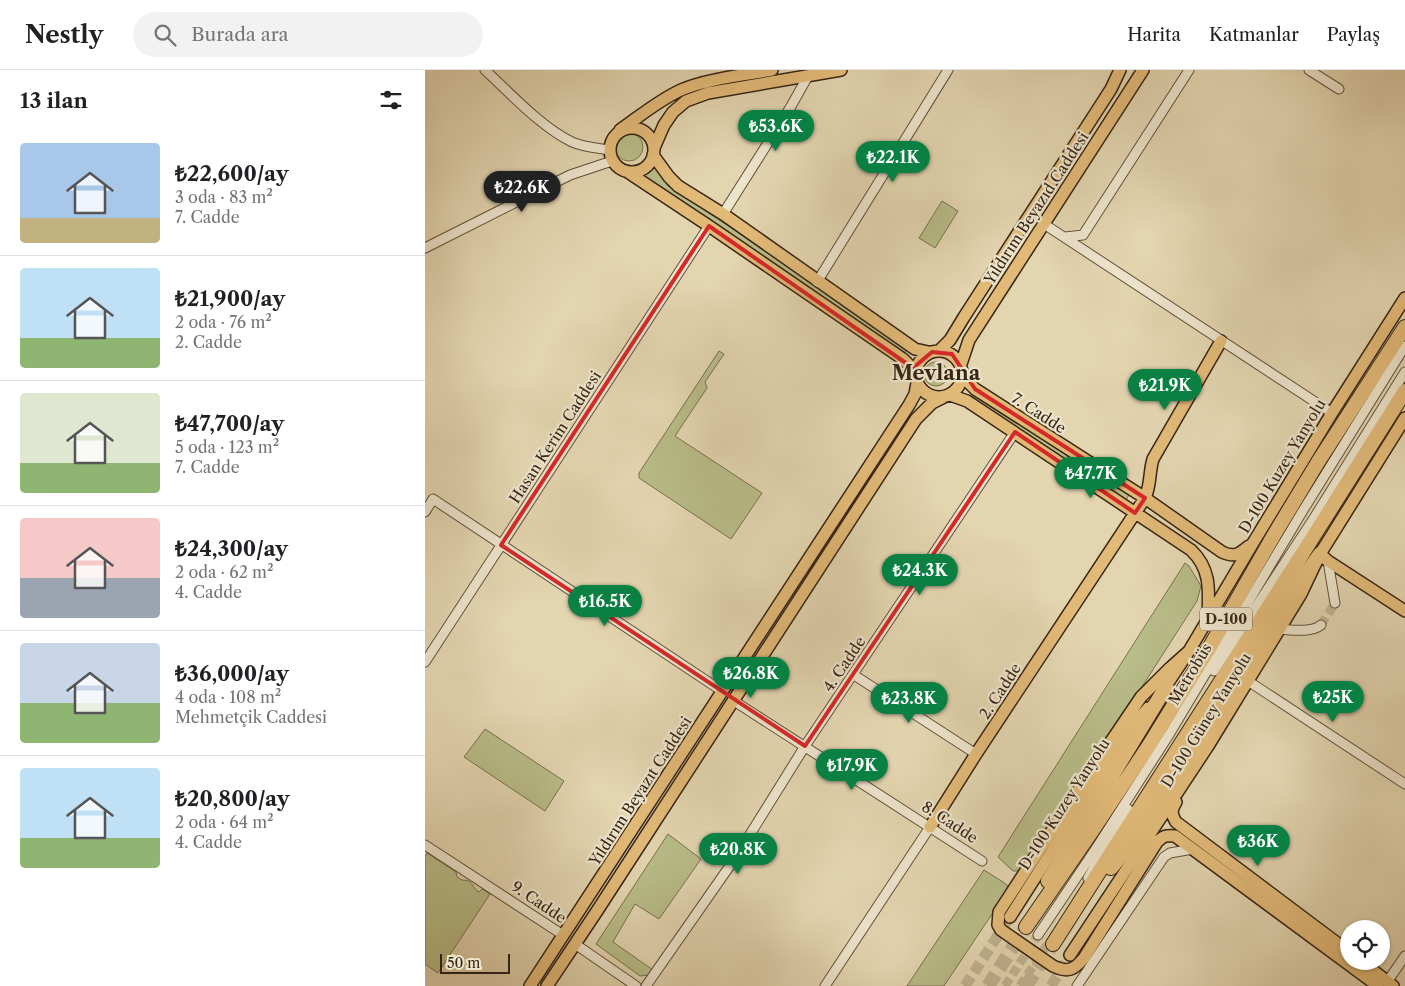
<!DOCTYPE html>
<html lang="tr">
<meta charset="utf-8">
<style>
body{margin:0;font-family:"Libre Caslon Text",serif;background:#f2f2f2;color:#202124;height:100vh;display:flex;flex-direction:column;font-size:19px;white-space:nowrap}
*{box-sizing:border-box;margin:0}
p{font-size:16px;color:#757577}
.icon{flex:none;width:28px;height:28px;fill:none;stroke:currentColor;stroke-width:2;stroke-linecap:round;stroke-linejoin:round}
.map{position:relative;flex:1;overflow:hidden}
.drawer{display:flex;flex-direction:column;background:#fff;width:425px}
.drawer>*{flex:none}
.buttons{position:absolute;left:915px;top:850px;display:grid;gap:10px}
.buttons a{display:grid;place-items:center;width:50px;height:50px;border-radius:50%;background:#fff;box-shadow:0 1px 4px #0004;font-size:25px}
.scale{position:absolute;left:15px;bottom:12px;width:70px;box-sizing:border-box;padding-left:5px;border:2px solid #372515;border-top:0;font-size:14px;line-height:18px;white-space:nowrap;color:#372515;-webkit-text-stroke:4px #ede4cc;paint-order:stroke}
.price{position:absolute;translate:-50% -42px;padding:0 11px;border-radius:18px;background:#0b8043;color:#fff;font-size:16px;line-height:32px;filter:drop-shadow(0 1px 2px #0008)}
.price::after{content:'';position:absolute;left:50%;top:30px;width:15px;height:11px;margin-left:-8px;background:inherit;clip-path:polygon(0 0,100% 0,50% 100%)}
.price.current{background:#222;color:#fff}
ul{padding:0;list-style:none}
li{display:flex;align-items:center;gap:15px;height:125px;padding:0 20px}
li+li{border-top:1px solid #e0e0e0}
li span{display:grid;place-items:center;flex:none;width:140px;height:100px;border-radius:5px;color:#555}
li>.icon{margin-inline-start:auto}
span .icon{width:60px;height:60px;fill:#fffc;stroke-width:1}
li b{font-size:21px}
h2{display:flex;justify-content:space-between;align-items:center;height:60px;padding:0 20px;font-size:21px}
header{display:flex;align-items:center;gap:30px;box-sizing:border-box;height:70px;padding:0 25px;background:#fff;border-bottom:1px solid #e0e0e0}
header strong{font-size:24px}
nav{display:flex;gap:28px;margin-inline-start:auto;font-size:18px}
.search{width:350px;height:45px;background:#f2f2f2;display:flex;align-items:center;gap:12px;box-sizing:border-box;padding:0 18px;border-radius:28px;color:#757577;font-size:19px}
main{display:flex;flex:1;min-height:0}
.map>svg:first-child{display:block}
.green{fill:#b8bc88;stroke:#78704e}
.lines{fill:none;stroke-linecap:round;stroke-linejoin:round}
.minor-tunnel{stroke:#c1b291;stroke-width:9;stroke-dasharray:9 4.5;stroke-linecap:butt}
.major-tunnel{stroke:#c1b291;stroke-width:11;stroke-dasharray:11 5.5;stroke-linecap:butt}
.highway-tunnel{stroke:#c1b291;stroke-width:14;stroke-dasharray:14 7;stroke-linecap:butt}
.minor-casing{stroke:#62513c;stroke-width:11}
.major-casing{stroke:#372515;stroke-width:14}
.highway-casing{stroke:#372515;stroke-width:16}
.minor{stroke:#ede4cc;stroke-width:9}
.major{stroke:#e2ba78;stroke-width:11}
.highway{stroke:#e2ba78;stroke-width:14}
.marked{fill:none;stroke:#d62828;stroke-width:4;stroke-linejoin:round}
.labels{text-anchor:middle;dominant-baseline:central;stroke-width:4.5;stroke-linejoin:round;paint-order:stroke}
.shield{fill:#ede4cc;stroke:#6e5e4c;stroke-width:1}
.shield-label{font-size:14px;font-weight:bold;fill:#372515}
.street-label{font-size:15px;fill:#372515;stroke:#ede4cc}
.district-label{font-size:20px;font-weight:bold;fill:#372515;stroke:#ede4cc}
</style>
<header>
<strong>Nestly</strong>
<div class="search"><svg class="icon" aria-label="search" viewBox="0 0 24 24"><circle cx="10" cy="10" r="6"/><path d="M15 15l6 6"/></svg>Burada ara</div>
<nav><a>Harita</a><a>Katmanlar</a><a>Paylaş</a></nav>
</header>
<main>
<section class="drawer">
<h2>13 ilan<svg class="icon" aria-label="filters" viewBox="0 0 24 24"><path d="M4 7h16M4 17h16"/><circle cx="9" cy="7" r="2"/><circle cx="15" cy="17" r="2"/></svg></h2>
<ul>
<li><span style="background:linear-gradient(#a9c7e8 75%,#c2b280 0)"><svg class="icon" aria-label="home" viewBox="0 0 24 24"><path d="M3 11l9-7 9 7M6 9v11h12V9"/></svg></span><div><b>₺22,600/ay</b><p>3 oda · 83 m²</p><p>7. Cadde</p></div></li>
<li><span style="background:linear-gradient(#bfe0f5 70%,#8fb573 0)"><svg class="icon" aria-label="home" viewBox="0 0 24 24"><path d="M3 11l9-7 9 7M6 9v11h12V9"/></svg></span><div><b>₺21,900/ay</b><p>2 oda · 76 m²</p><p>2. Cadde</p></div></li>
<li><span style="background:linear-gradient(#dfe7d0 70%,#8fb573 0)"><svg class="icon" aria-label="home" viewBox="0 0 24 24"><path d="M3 11l9-7 9 7M6 9v11h12V9"/></svg></span><div><b>₺47,700/ay</b><p>5 oda · 123 m²</p><p>7. Cadde</p></div></li>
<li><span style="background:linear-gradient(#f6c9c9 60%,#9aa5b1 0)"><svg class="icon" aria-label="home" viewBox="0 0 24 24"><path d="M3 11l9-7 9 7M6 9v11h12V9"/></svg></span><div><b>₺24,300/ay</b><p>2 oda · 62 m²</p><p>4. Cadde</p></div></li>
<li><span style="background:linear-gradient(#c9d6e8 60%,#8fb573 0)"><svg class="icon" aria-label="home" viewBox="0 0 24 24"><path d="M3 11l9-7 9 7M6 9v11h12V9"/></svg></span><div><b>₺36,000/ay</b><p>4 oda · 108 m²</p><p>Mehmetçik Caddesi</p></div></li>
<li><span style="background:linear-gradient(#bfe0f5 70%,#8fb573 0)"><svg class="icon" aria-label="home" viewBox="0 0 24 24"><path d="M3 11l9-7 9 7M6 9v11h12V9"/></svg></span><div><b>₺20,800/ay</b><p>2 oda · 64 m²</p><p>4. Cadde</p></div></li>
</ul>
</section>
<div class="map">
<svg width="980" height="916" viewBox="0 0 980 916">
<rect width="100%" height="100%" fill="#e3d5b0"/>
<filter id="stains"><feTurbulence type="fractalNoise" baseFrequency=".004" numOctaves="4"/><feColorMatrix values="0 0 0 0 .2 0 0 0 0 .09 0 0 0 0 .02 0 0 0 .5 -.17"/></filter>
<radialGradient id="worn" r=".72"><stop offset=".6" stop-color="#630" stop-opacity="0"/><stop offset="1" stop-color="#630" stop-opacity=".3"/></radialGradient>
<!-- green -->
<path class="green" d="M190 77a14 14 0 1 1 28 0a14 14 0 1 1-28 0Z
M230,93L243,116L422,235L482,280L479,284L217,105L224,101Z
M517,131L533,141L510,178L494,168Z
M294,281L299,284L280,312L282,318L250,366L337,423L306,469L214,408V403Z
M499 304a12 12 0 1 1 24 0a12 12 0 1 1-24 0Z
M549,325L704,425L701,430L546,329Z
M760,493L764,496L776,516L772,531L722,609L603,789L594,801H588L573,787Z
M60,659L139,711L120,741L39,687Z
M243,764L276,789L234,849L210,834L188,872L228,900L225,905L215,906L171,874Z
M2,783L31,802L32,807L37,810C49,810 45,816 54,822L57,819L65,824L13,903L0,894V786Z
M559,800L578,812L582,815L583,820L519,916H482Z"/>
<g class="lines">
<!-- minor-tunnel -->
<path class="minor-tunnel" d="M896,555L910,533
M580,916L613,865
M595,916L624,872"/>
<!-- major-tunnel -->
<path class="major-tunnel" d="M540,916L585,847
M626,916L645,885"/>
<!-- highway-tunnel -->
<path class="highway-tunnel" d="M563,916L601,857
M601,916L628,874"/>
<!-- minor casing -->
<g class="minor-casing">
<path id="minor" d="M60,0C85,23 116,57 147,72C158,77 172,78 185,80
M884,0L914,19
M298,144L365,38L383,6
M619,154L907,343
M640,167L658,165L764,0
M0,178L145,105L187,91
M392,212L523,0
M0,442L8,429L297,621
M903,491L910,533
M855,559C868,560 886,563 896,555
M0,592L284,156
M789,601L889,448L980,302
M429,605L551,684
M823,611L980,714
M309,631L557,791
M0,775L138,865
M663,808L703,739
M613,865L670,780L745,663L877,442L980,276
M150,874L211,916
M962,912L980,886
M221,916L311,787L380,676L590,362
M400,916L505,757
M652,916L739,787L745,783L768,779"/>
</g>
<!-- major casing -->
<g class="major-casing">
<path id="major" d="M185 80a22 22 0 1 1 44 0a22 22 0 1 1-44 0Z
M195,60C215,46 234,30 256,20C281,9 320,5 347,0
M229,78L239,55L248,42L261,31L283,23L416,0
M228,85L244,107L253,116L298,144L490,279L503,282H507
M201,101L284,156L478,289L488,299L491,305
M491 304a23 23 0 1 1 46 0a23 23 0 1 1-46 0Z
M514,281L525,270L539,247L686,19L695,0
M536,294L544,270L718,0
M538,307L550,319L720,428L797,482C810,488 814,484 824,476
M525,325L542,331L766,480C786,499 784,520 783,546
M895,484L903,491L980,541
M764,581L745,598L716,627L664,704L574,842L573,855L576,860L628,896C643,903 649,900 659,888L732,772C738,766 741,765 750,766L953,916
M737,622L764,581L828,473L907,343L980,228
M751,732C746,740 746,744 751,752L924,882
M505,757L551,684L720,428C726,415 724,402 728,389L796,271
M585,847L682,695L716,646L723,638
M645,885L783,676L876,524L895,484L980,348
M936,891L968,916
M105,916L484,335L490,324L492,313
M122,916L172,841L491,349L507,333L519,327"/>
</g>
<!-- highway casing -->
<g class="highway-casing">
<path id="highway" d="M686,798L701,780L766,683L874,513L895,484
M623,811L741,617
M601,857L667,761L723,677L786,575L849,465L893,392L980,257
M628,874L883,475L980,321"/>
</g>
<!-- minor -->
<use href="#minor" class="minor"/>
<!-- major -->
<use href="#major" class="major"/>
<!-- highway -->
<use href="#highway" class="highway"/>
</g>
<!-- marked area -->
<path class="marked" d="M284,156L488,298L507,282L527,284L550,319L720,428L710,443L590,362L380,676L76,475Z"/>
<g class="labels">
<!-- shield labels -->
<rect class="shield" x="775" y="537.5" width="52" height="23" rx="4"/>
<g class="shield-label">
<text x="801" y="549">D-100</text>
</g>
<!-- street labels -->
<g class="street-label">
<text transform="translate(611 138) rotate(-57)">Yıldırım Beyazıd Caddesi</text>
<text transform="translate(614 343) rotate(33)">7. Cadde</text>
<text transform="translate(130 367) rotate(-57)">Hasan Kerim Caddesi</text>
<text transform="translate(857 396) rotate(-59)">D-100 Kuzey Yanyolu</text>
<text transform="translate(419 594) rotate(-56)">4. Cadde</text>
<text transform="translate(765 604) rotate(-59)">Metrobüs</text>
<text transform="translate(575 621) rotate(-57)">2. Cadde</text>
<text transform="translate(781 650) rotate(-58)">D-100 Güney Yanyolu</text>
<text transform="translate(215 721) rotate(-57)">Yıldırım Beyazıt Caddesi</text>
<text transform="translate(639 734) rotate(-57)">D-100 Kuzey Yanyolu</text>
<text transform="translate(525 752) rotate(33)">8. Cadde</text>
<text transform="translate(114 832) rotate(34)">9. Cadde</text>
</g>
<!-- district labels -->
<g class="district-label">
<text x="511" y="303">Mevlana</text>
</g>
</g>
<rect width="100%" height="100%" filter="url(#stains)"/>
<rect width="100%" height="100%" fill="url(#worn)"/>
</svg>
<div class="buttons">
<a><svg class="icon" aria-label="locate" viewBox="0 0 24 24"><circle cx="12" cy="12" r="6"/><path d="M12 2v4M12 18v4M2 12h4M18 12h4"/></svg></a>
</div>
<div class="scale">50 m</div>
<b class="price" style="left:351px;top:82px">₺53.6K</b>
<b class="price" style="left:468px;top:113px">₺22.1K</b>
<b class="price current" style="left:97px;top:143px">₺22.6K</b>
<b class="price" style="left:740px;top:341px">₺21.9K</b>
<b class="price" style="left:666px;top:429px">₺47.7K</b>
<b class="price" style="left:495px;top:526px">₺24.3K</b>
<b class="price" style="left:180px;top:557px">₺16.5K</b>
<b class="price" style="left:326px;top:629px">₺26.8K</b>
<b class="price" style="left:908px;top:653px">₺25K</b>
<b class="price" style="left:484px;top:654px">₺23.8K</b>
<b class="price" style="left:427px;top:721px">₺17.9K</b>
<b class="price" style="left:833px;top:797px">₺36K</b>
<b class="price" style="left:313px;top:805px">₺20.8K</b>
</div>
</main>
